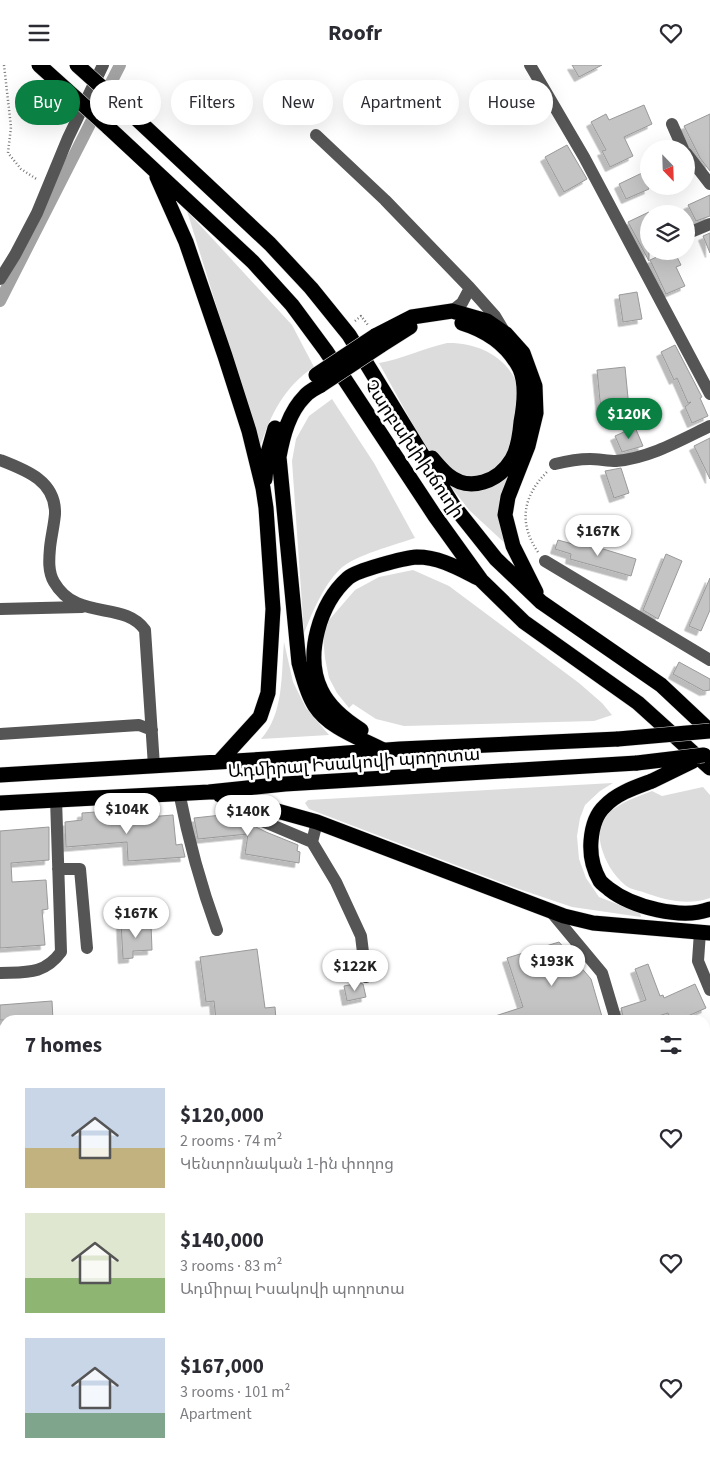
<!DOCTYPE html>
<meta charset="utf-8">
<style>
body{margin:0;font-family:"Source Sans 3","Noto Sans Armenian",sans-serif;background:#f7f7f7;color:#2b2b33;height:100vh;display:flex;flex-direction:column;font-size:19px;white-space:nowrap}
*{box-sizing:border-box;margin:0}
p{font-size:16px;color:#7c7c81}
.icon{flex:none;width:28px;height:28px;fill:none;stroke:currentColor;stroke-width:2;stroke-linecap:round;stroke-linejoin:round}
.map{position:relative;flex:1;overflow:hidden}
.details{position:absolute;left:0px;top:950px;width:710px;height:446px;display:flex;flex-direction:column;background:#fff;border-radius:15px 15px 0 0;box-shadow:0 5px 20px #0002}
.details>*{flex:none}
.hud{position:absolute;left:15px;top:15px;width:680px;height:45px;display:flex;gap:10px}
.needle{width:32px;rotate:157deg}
.controls{position:absolute;left:640px;top:75px;display:grid;gap:10px}
.controls a{display:grid;place-items:center;width:55px;height:55px;border-radius:50%;background:#fff;box-shadow:0 5px 20px #0002;font-size:25px}
.price{position:absolute;translate:-50% -42px;padding:0 11px;border-radius:18px;background:#fff;color:#222;font-size:16px;line-height:32px;filter:drop-shadow(0 1px 2px #0008)}
.price::after{content:'';position:absolute;left:50%;top:30px;width:15px;height:11px;margin-left:-8px;background:inherit;clip-path:polygon(0 0,100% 0,50% 100%)}
.price.active{background:#0b8043;color:#fff}
ul{padding:0;list-style:none}
li{display:flex;align-items:center;gap:15px;height:125px;padding:0 25px}
li span{display:grid;place-items:center;flex:none;width:140px;height:100px;border-radius:0px;color:#555}
li>.icon{margin-inline-start:auto}
span .icon{width:60px;height:60px;fill:#fffc;stroke-width:1}
li b{font-size:21px}
h2{display:flex;justify-content:space-between;align-items:center;height:60px;padding:0 25px;font-size:21px}
.chip{padding:0 18px;border-radius:22px;background:#fff;box-shadow:0 5px 20px #0002;font-size:18px;line-height:45px}
.chip.active{background:#0b8043;color:#fff}
header{display:flex;justify-content:space-between;align-items:center;height:65px;padding:0 25px;background:#fff;font-size:22px;font-weight:700}
.map>svg:first-child{display:block}
.green{fill:#dcdcdc}
.lines{fill:none;stroke-linecap:round;stroke-linejoin:round}
.canal{stroke:#a3a3a3;stroke-width:12}
.building{fill:#c4c4c4;stroke:#999;filter:url(#shadow)}
.highway-casing{stroke:#dbdbdb;stroke-width:16}
.path{stroke:#777;stroke-width:2.5;stroke-dasharray:1 2.5;stroke-linecap:butt}
.minor{stroke:#555;stroke-width:12}
.highway{stroke:#000;stroke-width:15}
.highway-bridge-casing{stroke:#dbdbdb;stroke-width:16;stroke-linecap:butt}
.highway-bridge{stroke:#000;stroke-width:15}
.labels{text-anchor:middle;dominant-baseline:central;stroke-width:5;stroke-linejoin:round;paint-order:stroke}
.street-label{font-size:18px;fill:#000;stroke:#fff}
</style>
<header><svg class="icon" aria-label="menu" viewBox="0 0 24 24"><path d="M4 6h16M4 12h16M4 18h16"/></svg>Roofr<svg class="icon" aria-label="heart" viewBox="0 0 24 24"><path d="M12 20l-8-8c-3-5 5-10 8-4 3-6 11-1 8 4z"/></svg></header>
<div class="map">
<svg width="710" height="1396" viewBox="0 0 710 1396">
<defs>
<filter id="shadow"><feDropShadow dx="-4.5" dy="4.5" stdDeviation="0" flood-color="#0004"/></filter>
</defs>
<rect width="100%" height="100%" fill="#fff"/>
<!-- green -->
<path class="green" d="M187,146L292,260L314,302C284,322 271,349 260,382Z
M447,278C480,277 515,295 520,331C521,340 517,352 516,361C513,378 513,390 499,402C493,408 480,411 471,414L449,405L428,387L379,298C402,294 424,283 447,278Z
M332,334L374,398L415,473C395,480 355,490 340,504C323,521 313,546 304,568L292,396L296,374L309,351Z
M516,398L509,482L469,445L438,405L472,425L488,423Z
M413,505L449,521L579,618L602,638L612,650L594,656L404,661L376,654L353,639L349,643L337,628L329,613L325,593L323,572L329,555L355,525L379,512Z
M284,577L293,617L306,643L329,670L261,674C284,648 281,610 284,577Z
M613,718L600,726L585,740L580,753L577,771L579,794L586,813L599,832L640,848L641,852L572,842L516,823L309,744L305,738L308,735Z
M703,722L710,730V833C687,841 665,835 643,827C637,825 629,824 625,820C613,810 605,796 601,781C598,769 600,758 608,749C620,737 637,732 652,726L662,731Z
M708,1080L710,1085V1107L705,1109V1081Z"/>
<g class="lines">
<!-- canal -->
<path class="canal" d="M0,236L120,0"/>
</g>
<!-- building -->
<path class="building" d="M572,0H602L579,12Z
M644,40L652,59L624,72L633,91L610,102L602,86L606,85L591,57L606,49L609,55Z
M710,49V106L700,93L684,61Z
M567,80L587,114L564,127L545,92Z
M642,108L649,124L626,134L619,119Z
M710,130V151L696,156L688,140Z
M649,147V196L628,157Z
M710,168V188L703,171Z
M670,186H674L681,200L676,202L685,221L666,229L650,195Z
M637,227L642,254L623,257L619,230Z
M675,280L702,332L700,333L708,351L692,358L685,342L691,337L688,338L677,313L674,315L661,287Z
M625,302L629,343L601,346L597,305Z
M635,362L643,381L622,387L615,371Z
M710,373V414L694,381Z
M621,403L629,428L614,433L605,406Z
M558,475L576,480L577,476L636,494L631,511L570,494L571,489L555,484Z
M666,489L682,496L658,554L643,545Z
M710,513V545L701,566L689,561Z
M679,597L710,614V625L704,626L673,609Z
M110,746V755L173,750L176,780L182,779L185,792L128,796L127,777L66,782L65,757L82,755V748Z
M240,748V755L248,757L252,760L266,767L298,780L297,786L300,787L299,798L245,789L248,769L198,774L194,753Z
M49,762V795L11,798L12,817L46,815L48,844L42,845L45,880L0,883V766Z
M132,857V860L151,859L152,885L133,886V893L123,894L121,858Z
M559,877L591,914L603,955H490L489,953L523,942L507,893Z
M257,884L265,943L275,942L276,955H216L214,936L206,937L200,892Z
M648,899L660,931L663,930L664,933L695,919L706,943L679,955H671L668,948L646,955H624L621,943L646,935L635,904Z
M360,918L363,919L366,932L347,936L344,921Z
M52,936L53,955H0V940Z"/>
<g class="lines">
<!-- highway casing -->
<g class="highway-casing">
<path id="highway" d="M125,43L270,179L311,223L349,270L453,440L496,494L541,537L661,620L710,666
M108,62L253,197L292,240L326,286L435,451L481,515L524,557L638,638L710,703
M157,112L186,177L225,291L249,366L263,423L266,443L273,544L268,628L260,652L219,697
M375,271L412,252L452,246L487,256L506,269L523,288L535,321L536,348L528,381L508,432L505,450L513,481L536,527
M380,281L410,262
M321,320C316,323 309,326 305,331C289,347 283,370 279,392L299,598C303,612 307,629 315,641C329,663 360,673 383,685
M432,393C437,399 442,405 448,410C470,428 499,416 512,394C518,384 520,368 521,357C524,341 527,320 520,304C508,280 488,266 462,258
M265,414L267,391L275,363
M361,665C345,655 329,642 321,625C304,590 320,538 348,513C357,505 404,493 417,492C439,492 458,503 478,513
M0,710L267,694L400,684L618,674
M652,716C636,722 617,728 605,741C595,750 592,763 591,776C590,789 593,804 600,816C602,819 606,821 609,824C632,842 682,855 710,844
M220,730L317,757L564,851L593,858L710,868
M0,738L209,727L285,719L637,698"/>
</g>
<!-- path -->
<path class="path" d="M4,0L11,62L8,88L21,104L38,115
M355,256L361,251L368,260
M538,487C518,458 523,431 547,407"/>
<!-- minor -->
<path class="minor" d="M530,0L584,92L710,329
M672,59L683,84
M316,70L385,135L470,223L495,251L504,266
M686,88L710,119
M686,169L710,159
M0,214L15,190L37,148L68,73L103,0
M452,246L462,238L470,223
M0,395C26,405 56,416 55,449C54,461 51,472 50,483C49,494 48,507 54,517C77,557 124,535 145,565L154,701
M555,399C567,396 578,394 590,394C598,394 608,396 616,396C650,393 681,375 710,361
M545,496L710,595
M0,544L82,542
M0,669L139,660L152,665
M179,727C188,773 201,821 217,865
M244,736L255,753L312,777
M317,757L312,777L336,817L361,871L366,912
M58,804H80L87,883
M552,848L602,908L616,955
M700,867L698,896L710,925
M0,908C26,907 44,910 61,887L56,734
M705,999L710,997
M705,1077L710,1074
M0,1108L5,1109
M705,1208L709,1218L705,1228
M0,1235L5,1237
M705,1296L710,1293
M0,1346L5,1342
M87,1391L89,1396
M249,1396L251,1391"/>
<!-- highway -->
<use href="#highway" class="highway"/>
<!-- highway-bridge casing -->
<g class="highway-bridge-casing">
<path id="highway-bridge" d="M39,0L108,62
M77,0L125,43
M316,310L375,271
M321,320L380,281
M618,674L710,666
M637,698L704,690
M652,716L693,696"/>
</g>
<!-- highway-bridge -->
<use href="#highway-bridge" class="highway-bridge"/>
</g>
<g class="labels">
<!-- street labels -->
<g class="street-label">
<text transform="translate(414 384) rotate(56)">Չարբախի խճուղի</text>
<text transform="translate(354 698) rotate(-4)">Ադմիրալ Իսակովի պողոտա</text>
</g>
</g>
</svg>
<div class="controls">
<a><svg class="needle" viewBox="-14 -14 28 28"><path d="M0-13l5 13h-10z" fill="#e53935"/><path d="M0 13l5-13h-10z" fill="#7c7c81"/></svg></a>
<a><svg class="icon" aria-label="layers" viewBox="0 0 24 24"><path d="M12 4l9 5-9 5-9-5zM3 14l9 5 9-5"/></svg></a>
</div>
<b class="price active" style="left:629px;top:375px">$120K</b>
<b class="price" style="left:598px;top:492px">$167K</b>
<b class="price" style="left:127px;top:770px">$104K</b>
<b class="price" style="left:248px;top:772px">$140K</b>
<b class="price" style="left:136px;top:874px">$167K</b>
<b class="price" style="left:552px;top:922px">$193K</b>
<b class="price" style="left:355px;top:927px">$122K</b>
<div class="hud">
<a class="chip active">Buy</a>
<a class="chip">Rent</a>
<a class="chip">Filters</a>
<a class="chip">New</a>
<a class="chip">Apartment</a>
<a class="chip">House</a>
</div>
<section class="details">
<h2>7 homes<svg class="icon" aria-label="filters" viewBox="0 0 24 24"><path d="M4 7h16M4 17h16"/><circle cx="9" cy="7" r="2"/><circle cx="15" cy="17" r="2"/></svg></h2>
<ul>
<li><span style="background:linear-gradient(#c9d6e8 60%,#c2b280 0)"><svg class="icon" aria-label="home" viewBox="0 0 24 24"><path d="M3 11l9-7 9 7M6 9v11h12V9"/></svg></span><div><b>$120,000</b><p>2 rooms · 74 m²</p><p>Կենտրոնական 1-ին փողոց</p></div><svg class="icon" aria-label="heart" viewBox="0 0 24 24"><path d="M12 20l-8-8c-3-5 5-10 8-4 3-6 11-1 8 4z"/></svg></li>
<li><span style="background:linear-gradient(#dfe7d0 65%,#8fb573 0)"><svg class="icon" aria-label="home" viewBox="0 0 24 24"><path d="M3 11l9-7 9 7M6 9v11h12V9"/></svg></span><div><b>$140,000</b><p>3 rooms · 83 m²</p><p>Ադմիրալ Իսակովի պողոտա</p></div><svg class="icon" aria-label="heart" viewBox="0 0 24 24"><path d="M12 20l-8-8c-3-5 5-10 8-4 3-6 11-1 8 4z"/></svg></li>
<li><span style="background:linear-gradient(#c9d6e8 75%,#7fa58c 0)"><svg class="icon" aria-label="home" viewBox="0 0 24 24"><path d="M3 11l9-7 9 7M6 9v11h12V9"/></svg></span><div><b>$167,000</b><p>3 rooms · 101 m²</p><p>Apartment</p></div><svg class="icon" aria-label="heart" viewBox="0 0 24 24"><path d="M12 20l-8-8c-3-5 5-10 8-4 3-6 11-1 8 4z"/></svg></li>
</ul>
</section>
</div>
